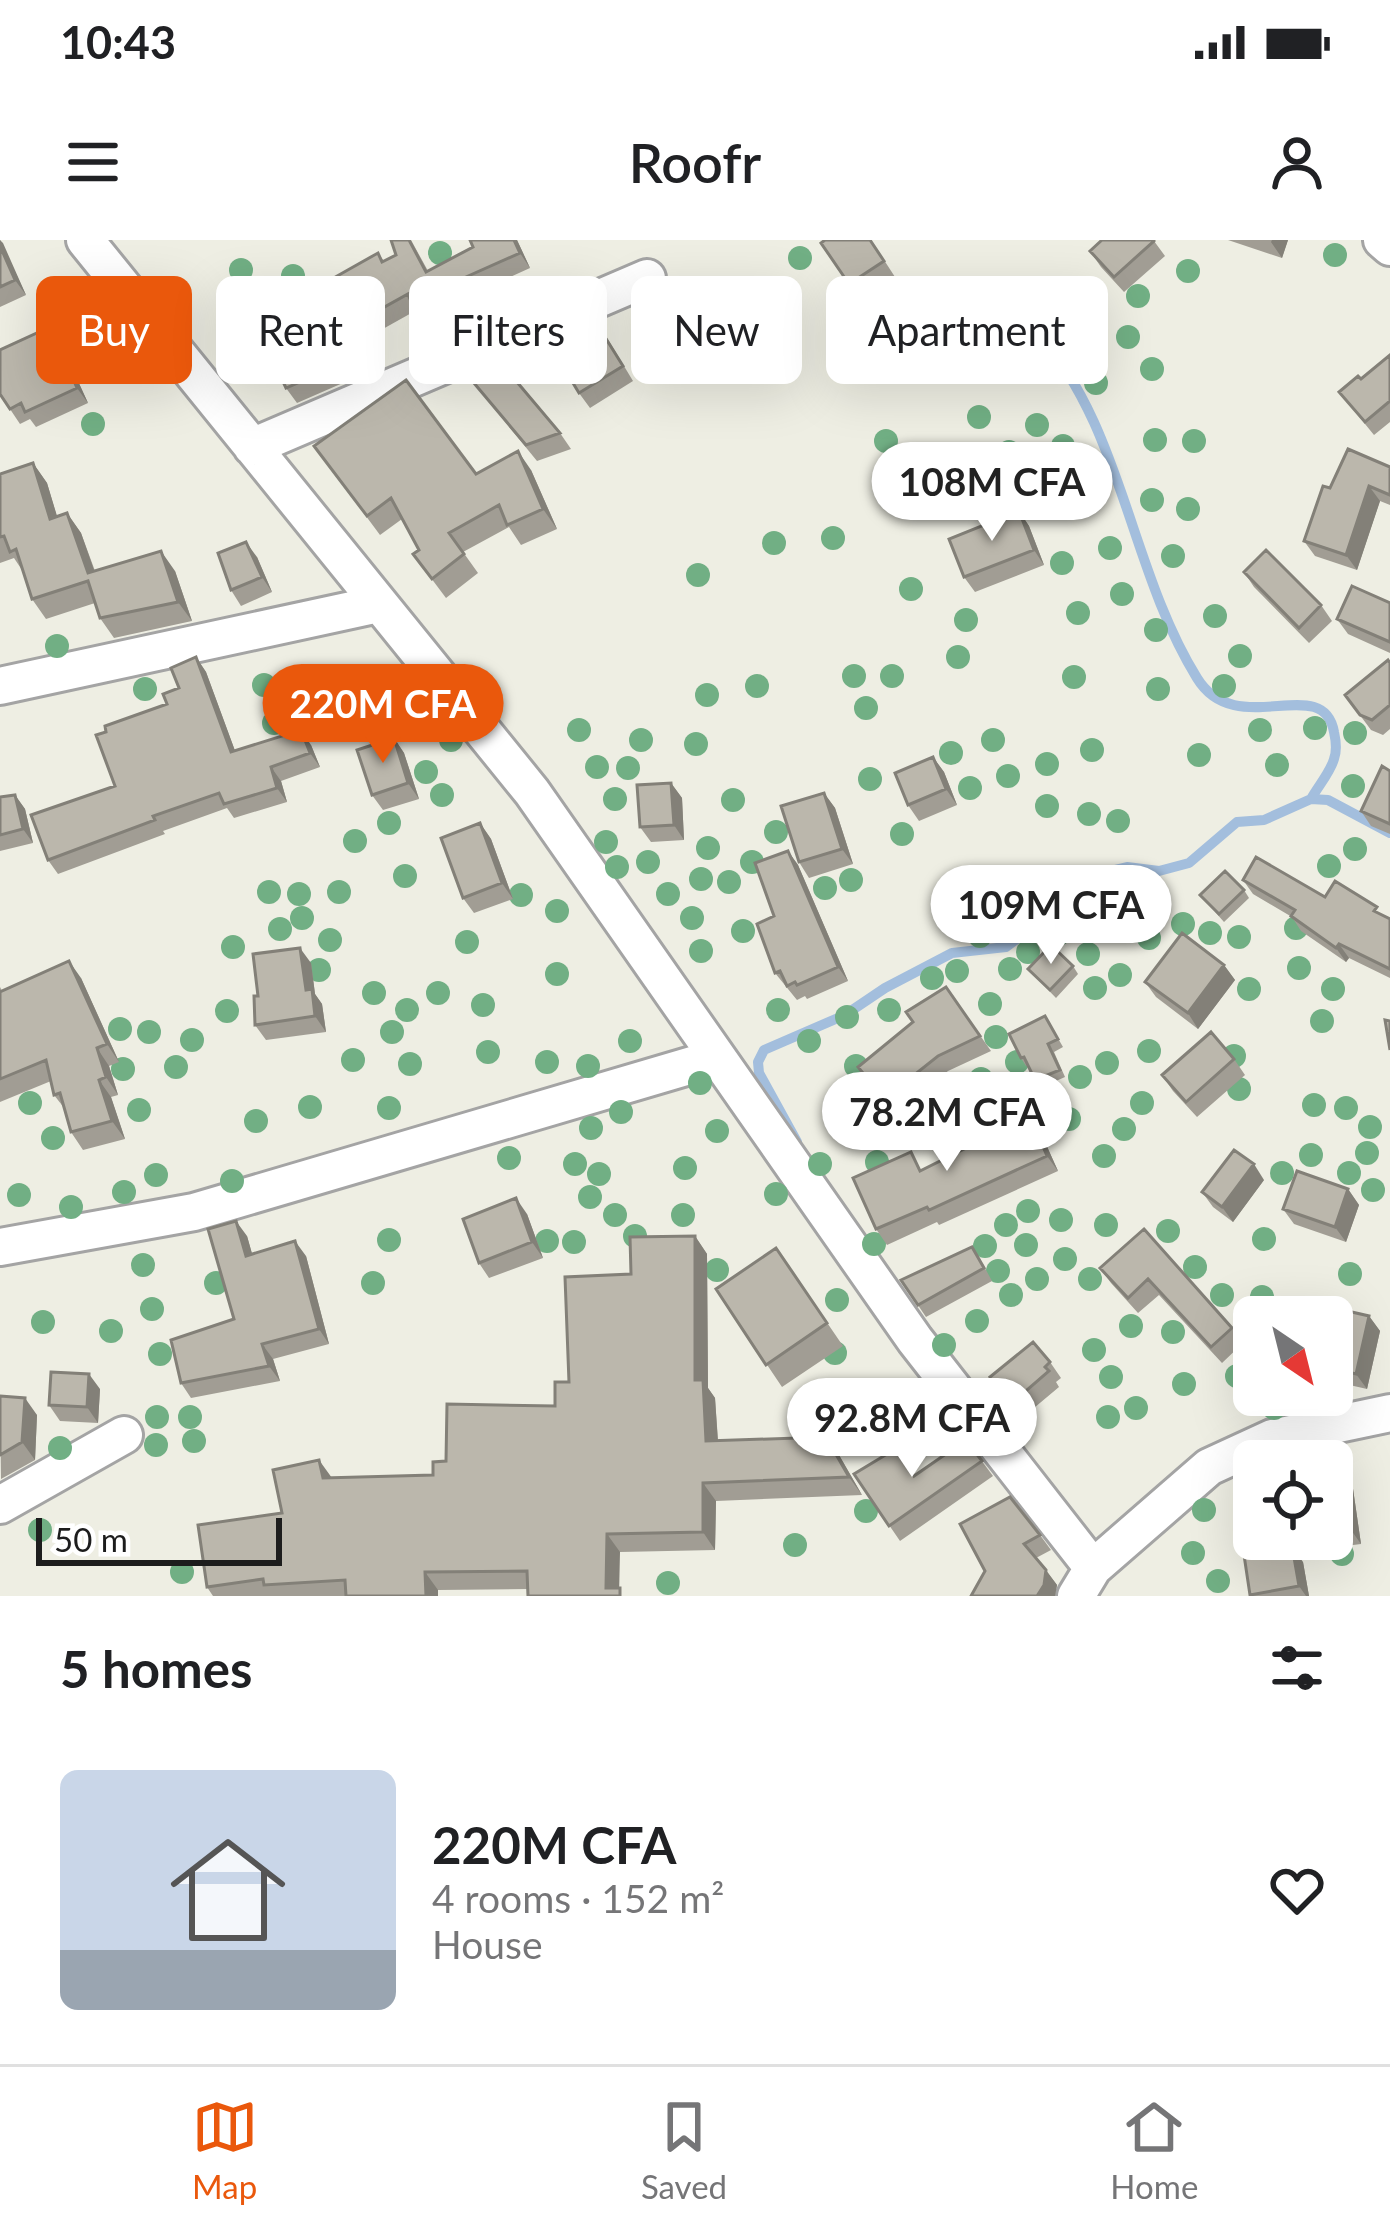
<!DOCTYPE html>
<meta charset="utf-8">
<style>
body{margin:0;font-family:Lato,sans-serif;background:#f6f6f6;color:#202124;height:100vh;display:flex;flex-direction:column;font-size:45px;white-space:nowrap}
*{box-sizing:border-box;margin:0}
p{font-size:39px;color:#757577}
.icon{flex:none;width:66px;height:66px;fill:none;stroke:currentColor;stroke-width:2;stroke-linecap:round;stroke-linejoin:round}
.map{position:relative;height:1356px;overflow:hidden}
.side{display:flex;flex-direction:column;background:#fff;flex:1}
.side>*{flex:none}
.hud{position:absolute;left:36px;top:36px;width:1320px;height:108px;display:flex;gap:24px}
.needle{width:78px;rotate:145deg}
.fabs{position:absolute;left:1233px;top:1056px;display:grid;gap:24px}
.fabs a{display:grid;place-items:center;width:120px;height:120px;border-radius:18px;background:#fff;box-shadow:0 12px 48px #0002;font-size:60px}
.scale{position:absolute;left:36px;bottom:30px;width:246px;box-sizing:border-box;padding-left:12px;border:6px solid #1d1d1d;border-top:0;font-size:33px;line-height:42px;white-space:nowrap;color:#1d1d1d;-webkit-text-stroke:9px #fff;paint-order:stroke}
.price{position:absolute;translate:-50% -102px;padding:0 27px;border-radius:42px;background:#fff;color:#222;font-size:39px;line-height:78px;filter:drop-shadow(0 3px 6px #0008)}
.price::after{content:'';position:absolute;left:50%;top:72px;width:36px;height:27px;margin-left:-18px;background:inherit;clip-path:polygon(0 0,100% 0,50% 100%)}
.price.on{background:#ea580c;color:#fff}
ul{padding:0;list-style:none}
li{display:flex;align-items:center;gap:36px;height:300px;padding:0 60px}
li span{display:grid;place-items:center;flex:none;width:336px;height:240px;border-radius:18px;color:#555}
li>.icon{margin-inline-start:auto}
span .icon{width:144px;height:144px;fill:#fffc;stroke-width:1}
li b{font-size:51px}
h2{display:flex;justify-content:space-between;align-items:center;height:144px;padding:0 60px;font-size:51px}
.chip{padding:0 42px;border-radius:18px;background:#fff;box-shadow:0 12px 48px #0002;font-size:42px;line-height:108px}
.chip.on{background:#ea580c;color:#fff}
.status{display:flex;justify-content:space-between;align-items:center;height:84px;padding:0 60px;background:#fff;direction:ltr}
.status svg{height:33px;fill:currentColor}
header{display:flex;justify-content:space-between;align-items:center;height:156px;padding:0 60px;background:#fff;font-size:54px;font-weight:600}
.tab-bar{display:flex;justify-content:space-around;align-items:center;height:168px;border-top:3px solid #e0e0e0;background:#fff;font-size:33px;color:#757577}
.tab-bar a{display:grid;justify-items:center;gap:6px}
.tab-bar .on{color:#ea580c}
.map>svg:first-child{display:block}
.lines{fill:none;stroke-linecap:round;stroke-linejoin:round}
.stream{stroke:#a3bedd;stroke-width:10}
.minor-casing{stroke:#a4a4a4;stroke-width:42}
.minor{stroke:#fff;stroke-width:36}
.tree{fill:#71af84}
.wall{fill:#a19d94}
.shaded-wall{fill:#838078}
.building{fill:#bbb7ac;stroke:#838078;stroke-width:3}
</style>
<div class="status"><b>10:43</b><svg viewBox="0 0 49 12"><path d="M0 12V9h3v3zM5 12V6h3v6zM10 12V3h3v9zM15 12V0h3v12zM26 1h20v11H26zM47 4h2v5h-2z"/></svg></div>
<header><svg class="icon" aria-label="menu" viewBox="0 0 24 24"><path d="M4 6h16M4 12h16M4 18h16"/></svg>Roofr<svg class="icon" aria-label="person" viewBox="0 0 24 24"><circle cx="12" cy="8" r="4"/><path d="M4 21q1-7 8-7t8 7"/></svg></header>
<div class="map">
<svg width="1390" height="1356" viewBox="0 0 1390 1356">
<rect width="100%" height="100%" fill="#eeeee3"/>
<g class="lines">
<!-- stream -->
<path class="stream" d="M1035,90C1123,186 1129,328 1197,438C1236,502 1323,431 1334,492C1336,501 1337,511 1334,519C1330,533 1318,546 1311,559
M797,902L759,833L758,822L764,810L845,775L885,748L952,713L1006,707L1106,632L1127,627L1159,631L1189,623L1237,582L1264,580L1311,559L1328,560L1390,593"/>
<!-- minor casing -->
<g class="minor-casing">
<path id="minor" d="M85,0L532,552L915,1100L1093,1328
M1382,0L1390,7
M252,207L647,38
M0,446L379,364
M0,1007L194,972L716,818
M0,1265L124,1195
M1076,1356L1093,1328L1209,1227L1272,1198L1390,1173"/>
</g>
<!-- minor -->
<use href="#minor" class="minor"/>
</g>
<!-- trees -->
<g class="tree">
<circle cx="440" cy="13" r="12"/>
<circle cx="1335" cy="15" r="12"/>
<circle cx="800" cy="18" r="12"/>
<circle cx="241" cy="30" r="12"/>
<circle cx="1188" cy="31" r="12"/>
<circle cx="293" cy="36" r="12"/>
<circle cx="753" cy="52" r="12"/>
<circle cx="954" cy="54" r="12"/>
<circle cx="1138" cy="56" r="12"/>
<circle cx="1076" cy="82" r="12"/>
<circle cx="665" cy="89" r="12"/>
<circle cx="1128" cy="97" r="12"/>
<circle cx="1037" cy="124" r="12"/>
<circle cx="1152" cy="129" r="12"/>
<circle cx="1096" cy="143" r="12"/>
<circle cx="979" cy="177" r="12"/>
<circle cx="93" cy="184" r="12"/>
<circle cx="1037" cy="185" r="12"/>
<circle cx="1155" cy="200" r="12"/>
<circle cx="886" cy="201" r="12"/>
<circle cx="1194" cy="201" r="12"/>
<circle cx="1063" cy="206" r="12"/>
<circle cx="1009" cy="212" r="12"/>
<circle cx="1057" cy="231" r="12"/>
<circle cx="1152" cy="260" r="12"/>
<circle cx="986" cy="269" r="12"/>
<circle cx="1188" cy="269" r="12"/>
<circle cx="833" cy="298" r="12"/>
<circle cx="774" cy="303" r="12"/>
<circle cx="1110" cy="308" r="12"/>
<circle cx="1173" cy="316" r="12"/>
<circle cx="1062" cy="323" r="12"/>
<circle cx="698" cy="335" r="12"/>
<circle cx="911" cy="349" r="12"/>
<circle cx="1122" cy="354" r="12"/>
<circle cx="1078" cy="373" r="12"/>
<circle cx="1215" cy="376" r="12"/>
<circle cx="966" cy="380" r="12"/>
<circle cx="1156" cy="390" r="12"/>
<circle cx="57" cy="406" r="12"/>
<circle cx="1240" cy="416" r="12"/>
<circle cx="958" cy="417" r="12"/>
<circle cx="854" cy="436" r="12"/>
<circle cx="892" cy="436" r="12"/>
<circle cx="1074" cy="437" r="12"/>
<circle cx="264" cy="445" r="12"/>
<circle cx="757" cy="446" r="12"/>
<circle cx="1224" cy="446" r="12"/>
<circle cx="145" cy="449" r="12"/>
<circle cx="1158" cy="449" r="12"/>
<circle cx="707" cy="455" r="12"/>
<circle cx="866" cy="468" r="12"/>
<circle cx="274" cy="483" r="12"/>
<circle cx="1315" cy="488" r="12"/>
<circle cx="579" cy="490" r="12"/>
<circle cx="1260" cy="490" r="12"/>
<circle cx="1355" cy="493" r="12"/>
<circle cx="451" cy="500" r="12"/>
<circle cx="641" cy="500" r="12"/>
<circle cx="993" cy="500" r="12"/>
<circle cx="696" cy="504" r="12"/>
<circle cx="1092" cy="510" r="12"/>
<circle cx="951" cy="513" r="12"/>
<circle cx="1199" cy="515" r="12"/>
<circle cx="1047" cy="524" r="12"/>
<circle cx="1277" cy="525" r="12"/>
<circle cx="597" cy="527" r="12"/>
<circle cx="628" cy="528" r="12"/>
<circle cx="426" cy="532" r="12"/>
<circle cx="1008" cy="536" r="12"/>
<circle cx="870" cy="539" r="12"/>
<circle cx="1353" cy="546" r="12"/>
<circle cx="970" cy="548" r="12"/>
<circle cx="442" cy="555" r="12"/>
<circle cx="615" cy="559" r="12"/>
<circle cx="733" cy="560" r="12"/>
<circle cx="1047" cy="566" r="12"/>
<circle cx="1089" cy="574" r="12"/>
<circle cx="1118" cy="581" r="12"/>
<circle cx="389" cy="583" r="12"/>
<circle cx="776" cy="592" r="12"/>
<circle cx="902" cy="594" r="12"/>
<circle cx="355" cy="601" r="12"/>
<circle cx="606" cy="602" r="12"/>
<circle cx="708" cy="608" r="12"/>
<circle cx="1355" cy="609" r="12"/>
<circle cx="648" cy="622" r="12"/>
<circle cx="752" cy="622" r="12"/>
<circle cx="1329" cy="626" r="12"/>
<circle cx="617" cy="627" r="12"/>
<circle cx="405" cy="636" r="12"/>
<circle cx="701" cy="639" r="12"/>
<circle cx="851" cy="640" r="12"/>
<circle cx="729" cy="642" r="12"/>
<circle cx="1101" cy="643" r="12"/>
<circle cx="825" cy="648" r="12"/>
<circle cx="269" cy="652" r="12"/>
<circle cx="339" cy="652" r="12"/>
<circle cx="958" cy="652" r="12"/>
<circle cx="299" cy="654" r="12"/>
<circle cx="668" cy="654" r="12"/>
<circle cx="521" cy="655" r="12"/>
<circle cx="557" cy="671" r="12"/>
<circle cx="302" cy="678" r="12"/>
<circle cx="692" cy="678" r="12"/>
<circle cx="1183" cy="684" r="12"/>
<circle cx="1296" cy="688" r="12"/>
<circle cx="280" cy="689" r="12"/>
<circle cx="743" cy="691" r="12"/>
<circle cx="1060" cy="693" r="12"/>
<circle cx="1210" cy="693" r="12"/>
<circle cx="980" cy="696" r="12"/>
<circle cx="1239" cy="697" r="12"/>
<circle cx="1149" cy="698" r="12"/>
<circle cx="330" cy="700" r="12"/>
<circle cx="467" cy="702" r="12"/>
<circle cx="233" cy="707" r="12"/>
<circle cx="701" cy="711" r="12"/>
<circle cx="1028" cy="712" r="12"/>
<circle cx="1088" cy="714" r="12"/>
<circle cx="1299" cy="728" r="12"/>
<circle cx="1010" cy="729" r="12"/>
<circle cx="319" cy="730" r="12"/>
<circle cx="957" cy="731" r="12"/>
<circle cx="557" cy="734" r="12"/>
<circle cx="1120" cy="735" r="12"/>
<circle cx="932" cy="738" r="12"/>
<circle cx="1095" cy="748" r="12"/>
<circle cx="1249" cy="749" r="12"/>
<circle cx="1333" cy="749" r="12"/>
<circle cx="374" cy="753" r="12"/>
<circle cx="438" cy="753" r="12"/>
<circle cx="990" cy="764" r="12"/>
<circle cx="483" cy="765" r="12"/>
<circle cx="407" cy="770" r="12"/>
<circle cx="778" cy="770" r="12"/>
<circle cx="889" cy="770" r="12"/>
<circle cx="227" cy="771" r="12"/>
<circle cx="847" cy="777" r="12"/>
<circle cx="1322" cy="781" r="12"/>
<circle cx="120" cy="789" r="12"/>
<circle cx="149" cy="792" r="12"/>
<circle cx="392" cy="792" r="12"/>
<circle cx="996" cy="797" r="12"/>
<circle cx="192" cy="800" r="12"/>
<circle cx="630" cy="801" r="12"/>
<circle cx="809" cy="801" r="12"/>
<circle cx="1149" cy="811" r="12"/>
<circle cx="488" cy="812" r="12"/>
<circle cx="1234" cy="816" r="12"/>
<circle cx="353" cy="820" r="12"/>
<circle cx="547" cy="822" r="12"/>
<circle cx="1017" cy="822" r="12"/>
<circle cx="1107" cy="823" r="12"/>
<circle cx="410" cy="824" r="12"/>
<circle cx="588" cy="826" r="12"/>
<circle cx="856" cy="826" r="12"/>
<circle cx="176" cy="827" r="12"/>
<circle cx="123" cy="829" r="12"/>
<circle cx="1080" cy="837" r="12"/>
<circle cx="981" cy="839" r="12"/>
<circle cx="700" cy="843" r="12"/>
<circle cx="1239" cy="849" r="12"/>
<circle cx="1030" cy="861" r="12"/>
<circle cx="30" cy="863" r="12"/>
<circle cx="1142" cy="863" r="12"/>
<circle cx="919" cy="865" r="12"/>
<circle cx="1314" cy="865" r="12"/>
<circle cx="310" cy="867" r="12"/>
<circle cx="389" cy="868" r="12"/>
<circle cx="1346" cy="868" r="12"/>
<circle cx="139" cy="870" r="12"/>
<circle cx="621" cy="872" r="12"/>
<circle cx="990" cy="879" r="12"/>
<circle cx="1069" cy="879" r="12"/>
<circle cx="256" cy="881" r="12"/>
<circle cx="1370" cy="887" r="12"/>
<circle cx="591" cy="888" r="12"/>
<circle cx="1124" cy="889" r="12"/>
<circle cx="717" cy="891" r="12"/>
<circle cx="927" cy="892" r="12"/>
<circle cx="53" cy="898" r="12"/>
<circle cx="1367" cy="913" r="12"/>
<circle cx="1311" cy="915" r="12"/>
<circle cx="1104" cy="916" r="12"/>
<circle cx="509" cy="918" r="12"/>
<circle cx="877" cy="922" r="12"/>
<circle cx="575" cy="924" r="12"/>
<circle cx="820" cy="924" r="12"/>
<circle cx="685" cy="928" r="12"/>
<circle cx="1282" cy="933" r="12"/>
<circle cx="1349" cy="933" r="12"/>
<circle cx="599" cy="934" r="12"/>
<circle cx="156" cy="935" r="12"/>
<circle cx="232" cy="941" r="12"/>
<circle cx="1373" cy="950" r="12"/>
<circle cx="124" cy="952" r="12"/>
<circle cx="776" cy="954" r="12"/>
<circle cx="19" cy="955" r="12"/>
<circle cx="590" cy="957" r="12"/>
<circle cx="71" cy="967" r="12"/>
<circle cx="1028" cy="971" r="12"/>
<circle cx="615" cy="975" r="12"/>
<circle cx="683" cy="975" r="12"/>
<circle cx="1061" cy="980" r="12"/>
<circle cx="1006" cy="985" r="12"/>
<circle cx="1106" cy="985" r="12"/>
<circle cx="1168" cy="991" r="12"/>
<circle cx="635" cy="996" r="12"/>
<circle cx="1264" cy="999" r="12"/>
<circle cx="389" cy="1000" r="12"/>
<circle cx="547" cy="1001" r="12"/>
<circle cx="574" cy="1002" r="12"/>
<circle cx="874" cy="1004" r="12"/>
<circle cx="1026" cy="1005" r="12"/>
<circle cx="985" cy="1006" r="12"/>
<circle cx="1065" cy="1019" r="12"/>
<circle cx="143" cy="1025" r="12"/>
<circle cx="1195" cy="1027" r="12"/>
<circle cx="717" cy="1030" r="12"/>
<circle cx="998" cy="1031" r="12"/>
<circle cx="1350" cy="1034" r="12"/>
<circle cx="1037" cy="1039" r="12"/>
<circle cx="1090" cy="1039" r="12"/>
<circle cx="216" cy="1043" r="12"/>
<circle cx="373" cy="1043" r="12"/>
<circle cx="1011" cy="1055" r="12"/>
<circle cx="1222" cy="1055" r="12"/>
<circle cx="1262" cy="1057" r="12"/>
<circle cx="837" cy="1060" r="12"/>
<circle cx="152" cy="1069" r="12"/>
<circle cx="977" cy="1081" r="12"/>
<circle cx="43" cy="1082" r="12"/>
<circle cx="1131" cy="1086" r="12"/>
<circle cx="111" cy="1091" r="12"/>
<circle cx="1173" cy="1092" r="12"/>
<circle cx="944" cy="1105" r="12"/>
<circle cx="1094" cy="1110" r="12"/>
<circle cx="835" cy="1113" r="12"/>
<circle cx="160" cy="1114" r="12"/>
<circle cx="1237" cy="1136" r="12"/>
<circle cx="1111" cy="1137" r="12"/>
<circle cx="1184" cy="1144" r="12"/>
<circle cx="1136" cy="1168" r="12"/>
<circle cx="1274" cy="1168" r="12"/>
<circle cx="157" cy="1177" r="12"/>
<circle cx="190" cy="1177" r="12"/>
<circle cx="1108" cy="1177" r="12"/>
<circle cx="194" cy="1201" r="12"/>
<circle cx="156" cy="1205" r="12"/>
<circle cx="60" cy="1208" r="12"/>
<circle cx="1204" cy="1270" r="12"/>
<circle cx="866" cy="1271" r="12"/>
<circle cx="40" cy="1290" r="12"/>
<circle cx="795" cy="1305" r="12"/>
<circle cx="1193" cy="1313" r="12"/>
<circle cx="1342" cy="1314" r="12"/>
<circle cx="182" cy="1332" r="12"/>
<circle cx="1218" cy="1341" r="12"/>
<circle cx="668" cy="1343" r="12"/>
</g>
<!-- wall -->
<path class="wall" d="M0,0L26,55L0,67Z
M391,0H411L428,31L517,0L530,28L468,56L475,87L433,105L422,90L415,71L340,113L352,139L297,163L286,148L332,44L378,13L384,21L396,15Z
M871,0L895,37L860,60L821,3Z
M1228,0H1288L1282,18Z
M1154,1L1165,16L1124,52L1101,27L1090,11Z
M601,88L633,141L590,168L579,153Z
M60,102L88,163L36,187L30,179L20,184L0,154Z
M1390,115V182L1374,195L1339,152L1361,139Z
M458,124L560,193L571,209L537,221Z
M314,206L476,234L531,230L557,289L521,305L509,287L463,312L478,333L446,358L413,314L419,310L402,279L380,295Z
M33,223L47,243L57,277L67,273L81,293L95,331H175L192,381L114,398L100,378L95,363L46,379L32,359L22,330L14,318L0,323V234Z
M1390,227V265L1380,261L1357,330L1315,316L1304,301Z
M1019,271L1029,286L1044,325L975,352L964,337Z
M257,317L272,352L241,366L231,350Z
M1244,332L1321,365L1332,381L1309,403L1254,347Z
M1390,363V413L1348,394L1337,379Z
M196,417L206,432L235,511L311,505L320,527L281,541L287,562L234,578L227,568L163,591L165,594L58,634L48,620L115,546L167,464L179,448Z
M1390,423V489L1383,495L1371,490L1345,455Z
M394,498L404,513L419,559L383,570L372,555Z
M933,517L944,532L957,565L919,581L908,565Z
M1390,531V594L1371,586L1361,571Z
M671,543L682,558L684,600L651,602L640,587Z
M824,553L835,568L853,624L809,638L799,622Z
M15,555L25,569L33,603L0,611V557Z
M480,583L491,599L513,659L474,673L463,658Z
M788,611L798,625L848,741L807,759L805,756L797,760L775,733L774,676Z
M1243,640L1325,657L1390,679V738L1349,718L1346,722L1301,691L1292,677L1253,654Z
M1244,650L1249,658L1224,682L1200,655Z
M311,723L315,754L322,764L326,792L266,800L255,785Z
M1224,725L1235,740L1198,789L1156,757L1145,742Z
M1073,726L1078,734L1056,758L1028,729Z
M81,738L119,822L109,826L118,855L111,857L125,899L83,910L71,892L65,869L54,855L51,841L0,862V747L2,751Z
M946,747L991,811L948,831L895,874L858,827L913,782Z
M1045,776L1063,807L1054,812L1065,837L1040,848L1028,825L1026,826L1021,818Z
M1234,819L1245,835L1197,877L1173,851L1162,835Z
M1030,876L1040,891L1058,931L939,985L937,982L887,1005L876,989L923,930Z
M1264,940L1233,982L1213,967L1202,952Z
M1348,949L1359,965L1346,1002L1294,984L1283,969Z
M527,974L543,1018L489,1038L479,1023Z
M1144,989L1232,1088L1243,1103L1222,1123L1159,1055L1138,1073L1111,1043L1100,1028Z
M247,996L252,1014L306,1016L329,1104L273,1119L280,1141L191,1158L181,1143L234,1079Z
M695,996L707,1014L708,1148L715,1158L718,1200L839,1215L862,1255L716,1261L715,1310L620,1312L528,1349L438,1350V1356H213L207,1347L282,1273L331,1238L433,1235L446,1221L555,1166L631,1034Z
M776,1008L843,1106L782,1147L716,1049Z
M980,1019L992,1041L926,1077L901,1040Z
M1369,1076L1380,1091L1367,1149L1332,1141V1077Z
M1050,1122L1061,1138L1056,1142L1059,1147L1022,1178L990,1137Z
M100,1149L98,1183L60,1181L49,1165Z
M0,1156L37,1175L35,1220L1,1239Z
M966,1200L993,1236L900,1301L854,1234L915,1235Z
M1341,1221L1351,1235L1361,1304L1306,1311L1298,1299H1332V1222Z
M960,1284L1040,1295L1051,1310L1036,1318L1057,1345L1055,1356H971L985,1331Z
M1244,1315L1303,1322L1309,1356H1251Z"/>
<!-- shaded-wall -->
<path class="shaded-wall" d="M0,0L3,3L26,55L15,40L0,6Z
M514,0H517L530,28L520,13Z
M1272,0H1288L1282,18L1271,2Z
M457,41L468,56L475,87L465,72Z
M50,87L60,102L88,163L77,148Z
M329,98L340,113L352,139L341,124Z
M518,211L531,230L557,289L543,269Z
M33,223L47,243L64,299L50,279Z
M1369,246L1380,261L1357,330L1346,315Z
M1019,271L1029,286L1044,325L1034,310Z
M67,273L81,293L102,353L88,333Z
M246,302L257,317L272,352L262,337Z
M161,311L175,331L192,381L178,362Z
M196,417L206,432L241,527L231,512Z
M301,490L311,505L320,527L310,513Z
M394,498L404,513L419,559L408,543Z
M933,517L944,532L957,565L946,549Z
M271,527L281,541L287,562L277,548Z
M671,543L682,558L684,600L674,585Z
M824,553L835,568L853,624L842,609Z
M15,555L25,569L33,603L23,589Z
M480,583L491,599L513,659L502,643Z
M788,611L798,625L848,741L838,727Z
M1339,704L1349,718L1346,722L1336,708Z
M300,708L311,723L315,754L322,764L326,792L315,776L306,750Z
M69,721L81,738L119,822L107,804Z
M1224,725L1235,740L1198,789L1188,773Z
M97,808L109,826L118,855L106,837Z
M99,840L111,857L125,899L112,881Z
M1030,876L1040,891L1058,931L1047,916Z
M1254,924L1264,940L1233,982L1222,967Z
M1348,949L1359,965L1346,1002L1335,987Z
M516,958L527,974L543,1018L532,1002Z
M236,981L247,996L257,1031L246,1016Z
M695,996L707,1014L708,1148L715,1158L719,1219L706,1201L695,1140Z
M295,1001L306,1016L329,1104L319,1089Z
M1369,1076L1380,1091L1367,1149L1356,1134Z
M262,1104L273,1119L280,1141L269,1126Z
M89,1134L100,1149L98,1183L87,1167Z
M25,1158L37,1175L35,1220L22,1202Z
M826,1197L839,1215L862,1255L849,1237Z
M319,1220L332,1238H323Z
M1341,1221L1351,1235L1361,1304L1351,1290Z
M703,1243L716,1261L715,1310L703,1292Z
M607,1294L620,1312L619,1356L606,1348Z
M1292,1306L1303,1322L1309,1356H1306L1299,1346Z
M1046,1330L1057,1345L1055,1356H1037Z
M425,1332L438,1350V1356H426Z"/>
<!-- building -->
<path class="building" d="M391,0H409L426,32L473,7L470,0H514L520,13L457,41L465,72L422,90L408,54L329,98L341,124L286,148L256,84L332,44L330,40L378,13L382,22L396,15Z
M825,0H870L884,21L849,44L821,3Z
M1102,0H1154V1L1114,37L1090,11Z
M0,6L15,40L0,47Z
M590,73L623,126L579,153L547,100Z
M50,87L77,148L25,172L21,163L10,169L0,154V110Z
M490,110L560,193L526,205L458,124Z
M1390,115V161L1365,182L1339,152L1358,136L1361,139Z
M406,140L476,234L518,211L543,269L507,285L499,265L449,293L464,314L432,339L413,314L419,310L391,258L367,276L314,206Z
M1348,209L1390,227V255L1369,246L1346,315L1304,301L1323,246L1330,248Z
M33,223L50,279L67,273L88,333L161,311L178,362L100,378L88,341L32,359L16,309L10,312L4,296L0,297V234Z
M1019,271L1034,310L964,337L949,299Z
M246,302L262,337L231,350L218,313Z
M1266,310L1321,365L1299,388L1244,332Z
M1352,346L1390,363V402L1337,379Z
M196,417L231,512L301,490L310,513L271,527L277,548L224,564L219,553L153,576L155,580L48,620L31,575L115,546L96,495L106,492L105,486L167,464L163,454L179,448L171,428Z
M1388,420L1390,423V465L1372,480L1360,475L1345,455Z
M394,498L408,543L372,555L357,510Z
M933,517L946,549L908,565L895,533Z
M1382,526L1390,531V584L1361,571Z
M671,543L674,585L640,587L637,545Z
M824,553L842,609L799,622L781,566Z
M15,555L23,589L0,595V557Z
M480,583L502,643L463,658L441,598Z
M788,611L838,727L797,745L795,742L787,746L780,731L775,733L757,684L774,676L755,623Z
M1256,617L1325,657L1335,641L1377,667L1374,671L1390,679V729L1339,704L1336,708L1291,676L1295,670L1243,640Z
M1225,631L1244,650L1219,674L1200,655Z
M1182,693L1224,725L1188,773L1145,742Z
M1051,705L1073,726L1050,750L1028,729Z
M300,708L306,750L312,749L315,776L255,785L254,756H258L253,714Z
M69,721L107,804L97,808L106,837L99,840L112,881L71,892L60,853L54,855L46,820L0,839V752Z
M946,747L980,796L938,816L884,859L858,827L913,782L906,772Z
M1045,776L1058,799L1048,804L1060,830L1035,840L1024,817L1021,818L1009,794Z
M1385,780L1390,781V810Z
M1211,792L1234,819L1186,862L1162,835Z
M1030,876L1047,916L929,970L927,967L876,989L853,938L911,912L920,931Z
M1234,910L1254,924L1222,967L1202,952Z
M1297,931L1348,949L1335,987L1283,969Z
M516,958L532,1002L479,1023L463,979Z
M236,981L246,1016L295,1001L319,1089L262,1104L269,1126L181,1143L171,1100L234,1079L208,989Z
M1144,989L1232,1088L1211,1107L1148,1039L1128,1058L1100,1028Z
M695,996V1140H703L706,1201L826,1197L849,1237L703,1243V1292L607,1294L606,1348H620V1356H528L527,1331L425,1332L426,1356H346L345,1340L264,1345L263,1339L207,1347L198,1285L282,1273L273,1230L319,1220L323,1238L433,1235V1222L446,1221L447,1164L555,1166V1142H569L565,1037L631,1034L630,997Z
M972,1007L984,1028L918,1065L901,1040Z
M776,1008L827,1083L766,1125L716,1049Z
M1330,1067L1369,1076L1356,1134L1332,1128V1077H1328Z
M1254,1090V1104L1246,1100Z
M1033,1102L1050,1122L1045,1127L1049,1131L1012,1163L990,1137Z
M51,1132L89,1134L87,1167L49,1165Z
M0,1156L25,1158L22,1202L0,1215Z
M966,1200L982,1221L889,1286L854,1234L897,1208L914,1236Z
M1341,1221L1351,1290L1332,1292V1222Z
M1010,1257L1040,1295L1024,1304L1046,1330L1044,1345L1037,1356H971L985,1331L960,1284Z
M1292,1306L1299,1346L1250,1355L1244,1315Z"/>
</svg>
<div class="fabs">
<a><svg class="needle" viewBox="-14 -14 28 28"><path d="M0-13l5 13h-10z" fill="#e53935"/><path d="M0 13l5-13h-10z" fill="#757577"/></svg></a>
<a><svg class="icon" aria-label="locate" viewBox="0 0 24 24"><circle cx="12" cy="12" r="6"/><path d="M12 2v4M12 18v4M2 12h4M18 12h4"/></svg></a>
</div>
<div class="scale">50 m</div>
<b class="price" style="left:992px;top:304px">108M CFA</b>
<b class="price on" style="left:383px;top:526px">220M CFA</b>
<b class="price" style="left:1051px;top:727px">109M CFA</b>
<b class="price" style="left:947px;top:934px">78.2M CFA</b>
<b class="price" style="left:912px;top:1240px">92.8M CFA</b>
<div class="hud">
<a class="chip on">Buy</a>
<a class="chip">Rent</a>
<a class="chip">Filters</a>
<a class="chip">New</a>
<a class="chip">Apartment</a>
</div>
</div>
<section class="side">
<h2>5 homes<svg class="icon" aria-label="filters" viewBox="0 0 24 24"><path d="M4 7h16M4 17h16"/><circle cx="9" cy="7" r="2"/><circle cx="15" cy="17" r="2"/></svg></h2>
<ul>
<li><span style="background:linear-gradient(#c9d6e8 75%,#9aa5b1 0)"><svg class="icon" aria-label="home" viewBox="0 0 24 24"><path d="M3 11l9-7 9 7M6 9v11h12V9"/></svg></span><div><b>220M CFA</b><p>4 rooms · 152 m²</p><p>House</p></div><svg class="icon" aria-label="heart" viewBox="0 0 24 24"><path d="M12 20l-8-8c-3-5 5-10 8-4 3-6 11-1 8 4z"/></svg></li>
</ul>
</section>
<nav class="tab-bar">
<a class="on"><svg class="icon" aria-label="map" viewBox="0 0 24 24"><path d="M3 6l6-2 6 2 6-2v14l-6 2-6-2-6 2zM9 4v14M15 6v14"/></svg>Map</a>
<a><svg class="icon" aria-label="saved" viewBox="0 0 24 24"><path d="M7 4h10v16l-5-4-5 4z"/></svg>Saved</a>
<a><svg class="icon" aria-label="home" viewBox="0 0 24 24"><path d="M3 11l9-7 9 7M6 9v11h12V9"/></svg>Home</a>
</nav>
